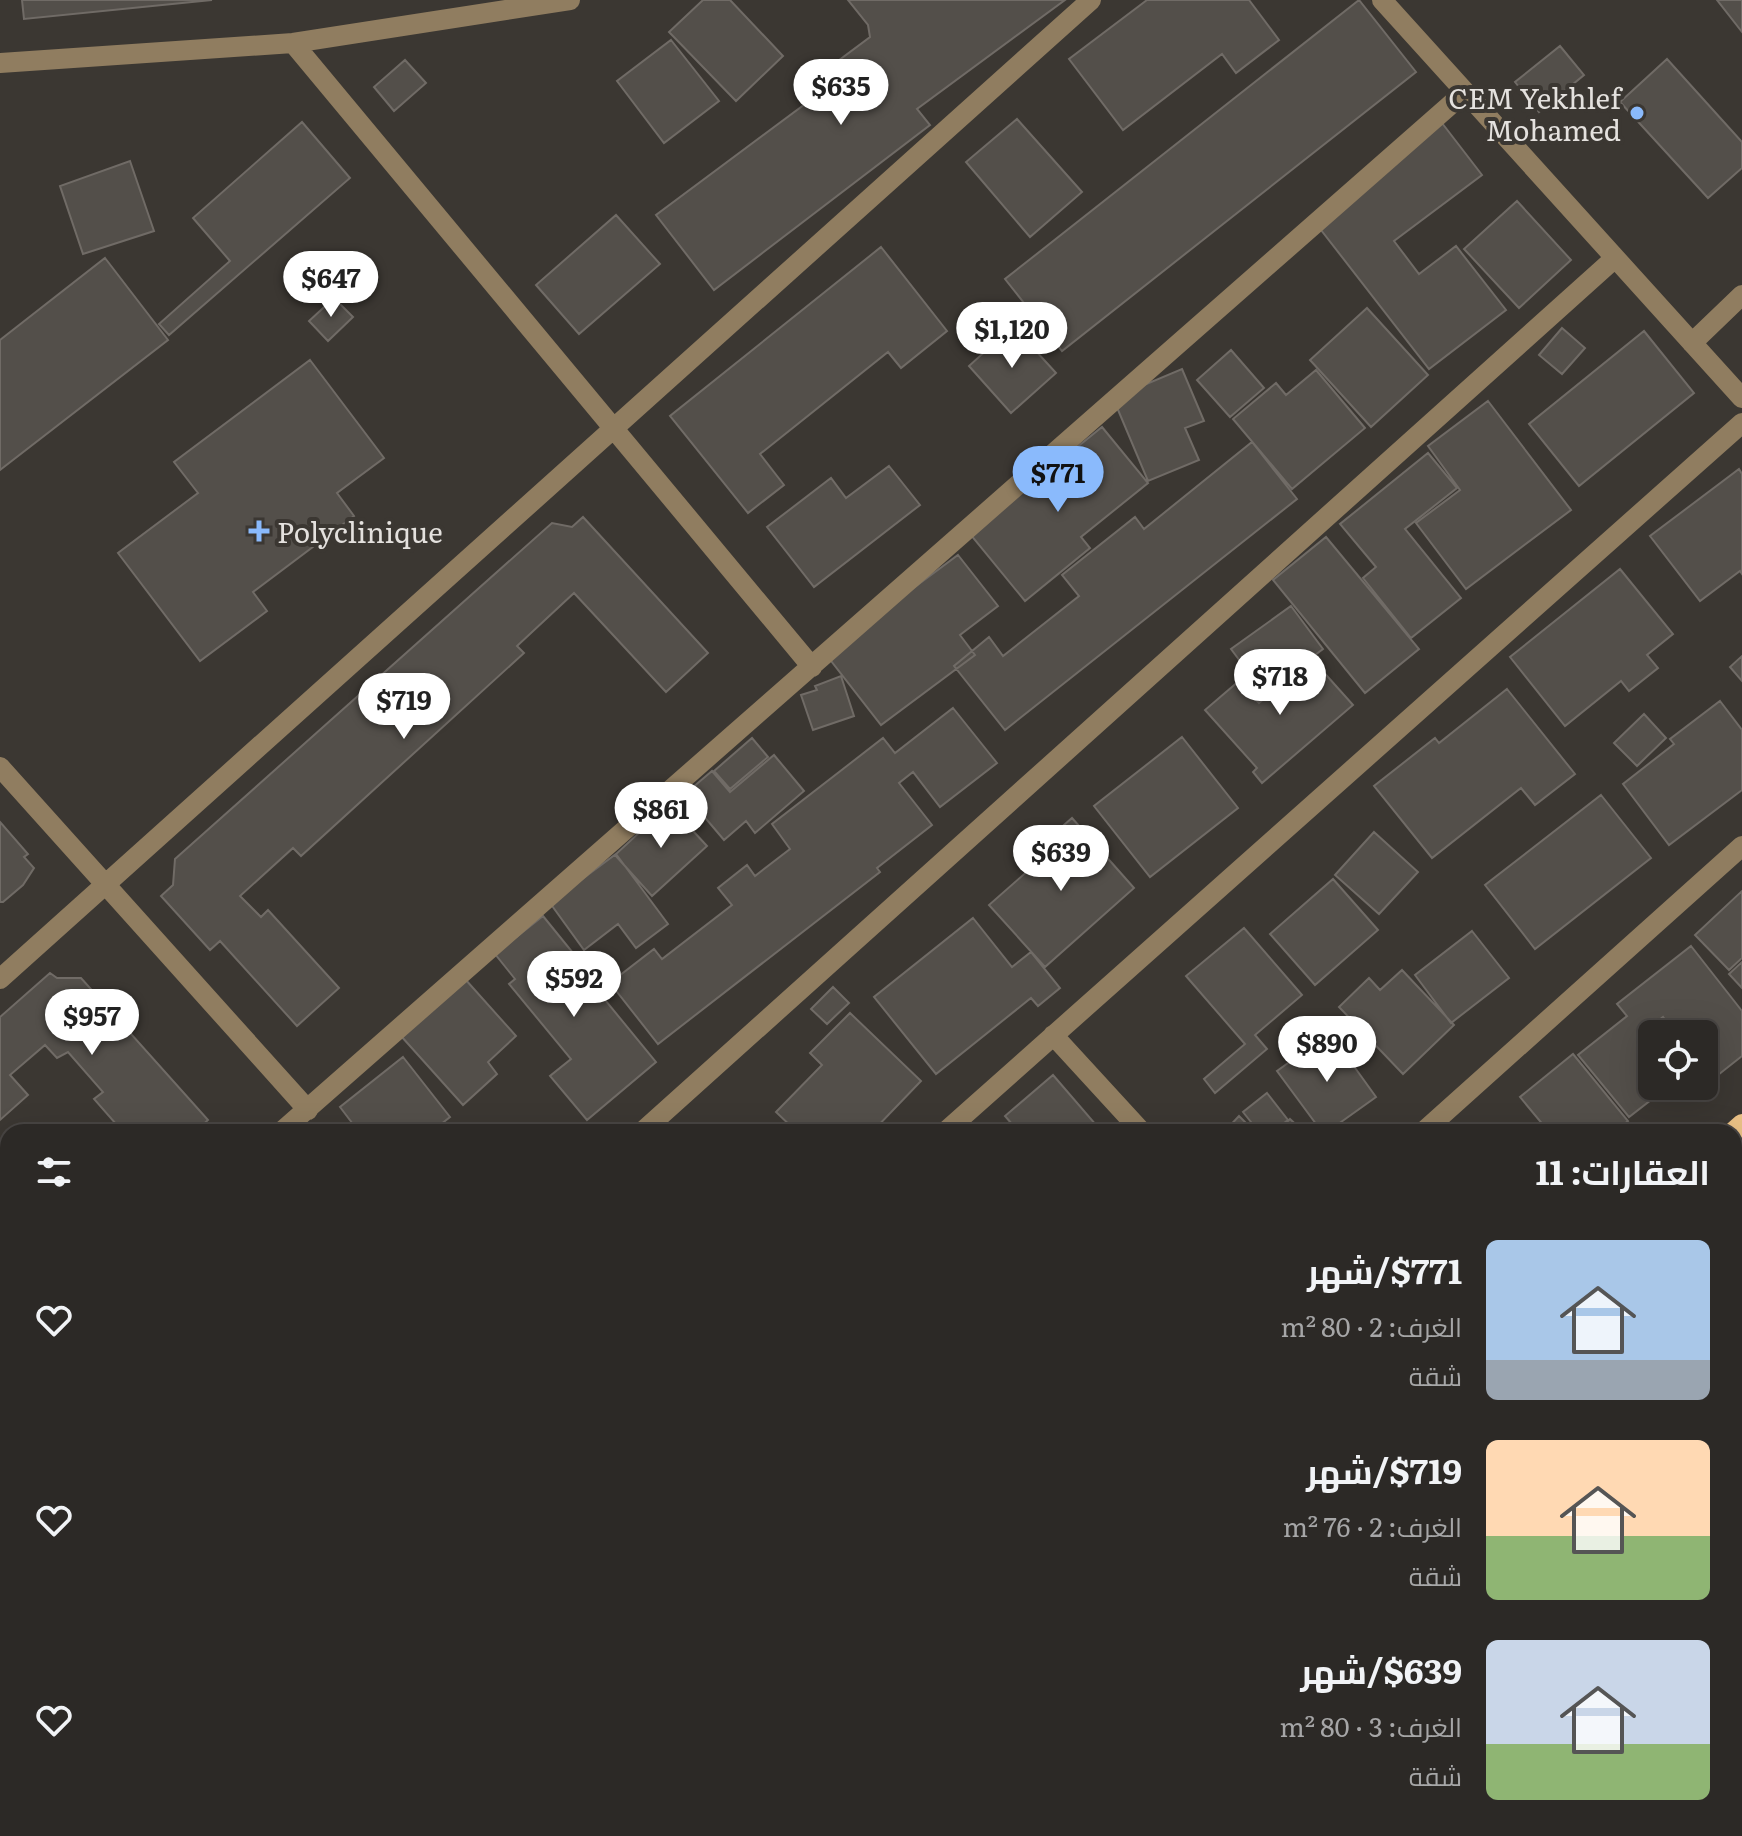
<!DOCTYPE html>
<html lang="ar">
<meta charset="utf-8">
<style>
body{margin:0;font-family:Literata,Cairo,serif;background:#34312e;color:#f1f3f6;direction:rtl;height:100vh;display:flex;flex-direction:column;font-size:30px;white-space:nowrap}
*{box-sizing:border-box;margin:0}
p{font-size:26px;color:#a6a6a7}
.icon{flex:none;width:44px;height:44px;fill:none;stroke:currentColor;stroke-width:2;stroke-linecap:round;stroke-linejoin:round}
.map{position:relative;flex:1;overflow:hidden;direction:ltr}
.sheet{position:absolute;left:0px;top:1124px;width:1742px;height:712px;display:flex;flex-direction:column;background:#2c2926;border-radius:24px 24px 0 0;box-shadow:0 8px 32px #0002,0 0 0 2px #484543;direction:rtl}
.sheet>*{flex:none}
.fabs{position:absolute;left:1638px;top:1020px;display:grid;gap:16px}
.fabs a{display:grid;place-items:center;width:80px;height:80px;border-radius:12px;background:#2c2926;box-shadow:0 8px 32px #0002,0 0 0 2px #484543;font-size:40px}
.price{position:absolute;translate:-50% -68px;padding:0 18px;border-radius:28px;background:#fff;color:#222;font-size:26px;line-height:52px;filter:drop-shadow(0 2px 4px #0008)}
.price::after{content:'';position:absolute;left:50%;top:48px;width:24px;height:18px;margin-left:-12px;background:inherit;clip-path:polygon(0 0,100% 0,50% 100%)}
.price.selected{background:#8abafc;color:#111}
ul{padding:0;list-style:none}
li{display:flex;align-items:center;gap:24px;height:200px;padding:0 32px}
li span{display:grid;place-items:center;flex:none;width:224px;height:160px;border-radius:12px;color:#555}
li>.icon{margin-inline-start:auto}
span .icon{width:96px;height:96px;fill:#fffc;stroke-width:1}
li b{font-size:34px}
h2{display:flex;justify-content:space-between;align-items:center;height:96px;padding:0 32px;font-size:34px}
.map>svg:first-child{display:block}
.building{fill:#534f4a;stroke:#706b66;stroke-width:2}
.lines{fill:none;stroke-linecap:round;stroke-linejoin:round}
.minor{stroke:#907d60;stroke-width:20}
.major{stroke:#e9c085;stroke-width:20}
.poi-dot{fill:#8abafc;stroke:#3b3732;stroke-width:3}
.labels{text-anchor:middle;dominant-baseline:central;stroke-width:8;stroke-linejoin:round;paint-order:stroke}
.poi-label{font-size:28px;fill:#e4e1de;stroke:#3b3732;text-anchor:end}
</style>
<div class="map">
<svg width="1742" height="1836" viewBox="0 0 1742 1836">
<rect width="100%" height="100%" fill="#3b3732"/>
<!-- building -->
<path class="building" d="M22,0H212L24,19Z
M703,0H730L783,56L736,101L669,32Z
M848,0H1065L917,109L930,125L714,290L656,215L840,78L830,67L870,37L868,25Z
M1147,0H1249L1279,40L1236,73L1222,54L1123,130L1069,59Z
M1359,0L1416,72L1062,351L1005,279Z
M1717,0H1742V32Z
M671,40L719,101L664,143L617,81Z
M1560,46L1584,75L1539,112L1515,82Z
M1667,59L1742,142V168L1708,198L1620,102Z
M405,60L426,83L394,111L374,87Z
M1017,119L1082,192L1030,237L966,162Z
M302,122L350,178L169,335L159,324L230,261L193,218Z
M1442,123L1482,175L1394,241L1419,274L1456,246L1506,310L1429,369L1314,221Z
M130,161L154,231L83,254L60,186Z
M1517,201L1571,260L1519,308L1464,249Z
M616,215L660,264L579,334L536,285Z
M881,247L947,331L901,368L888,352L760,454L784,485L748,513L670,416Z
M105,258L168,340L0,470V340Z
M334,298L353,317L328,341L309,321Z
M1367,308L1428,375L1371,427L1310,360Z
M1013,326L1056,373L1011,413L969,366Z
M1562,328L1585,348L1562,374L1539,355Z
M1644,331L1694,393L1579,486L1529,424Z
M1231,350L1264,388L1230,417L1197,380Z
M310,360L384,458L337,493L354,516L253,592L267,611L200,661L118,553L198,493L174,462Z
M1182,369L1204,421L1185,428L1199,460L1148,481L1113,398Z
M1316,370L1365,428L1292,489L1233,419L1276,383L1286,395Z
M1488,401L1571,510L1466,589L1416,523L1460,490L1428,446Z
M1102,427L1148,483L1081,537L1090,548L1025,601L970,534Z
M1252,442L1297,499L1005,730L954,666L989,637L1003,656L1079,596L1062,575L1135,517L1144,529Z
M1428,453L1457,488L1405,529L1461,598L1411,638L1363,578L1376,567L1340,524Z
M889,466L920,505L814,587L767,527L831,478L846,498Z
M1739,469L1742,474V574L1740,571L1700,601L1650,536Z
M583,517L708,653L666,692L574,593L517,646L524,653L301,856L293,848L240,896L261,917L268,910L339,988L297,1026L220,941L210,950L161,896L173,885L175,859L552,523L572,527Z
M1326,537L1419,649L1365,693L1273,580Z
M958,555L998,606L960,635L975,655L881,725L821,648L892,604Z
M1620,569L1673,634L1647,655L1658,668L1629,691L1621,681L1565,726L1510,657Z
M1291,606L1323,649L1264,693L1231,649Z
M1742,656V681L1730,667Z
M1311,658L1353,705L1262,783L1253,772L1257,768L1205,710L1239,681L1259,703Z
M841,676L854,716L813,730L801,695L817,690L815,686Z
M1507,689L1575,774L1535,805L1521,788L1432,858L1374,786L1435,738L1439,743Z
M1720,701L1742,730V790L1669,845L1623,784L1674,744L1670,739Z
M953,708L997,763L940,807L913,772L899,783L932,825L877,868L880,872L658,1044L610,983L654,949L662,959L732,905L718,888L747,865L755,876L790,849L772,824L883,738L895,753Z
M1644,714L1666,738L1637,766L1614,743Z
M1182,737L1238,808L1150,877L1094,806Z
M752,738L768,757L730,789L714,771Z
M774,755L804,791L755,833L746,821L724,840L685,794L712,771L730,792Z
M1601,795L1651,858L1535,949L1485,885Z
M669,805L707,846L652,896L615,855Z
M1072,818L1134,888L1045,967L989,905L1030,869L1023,861Z
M0,822L28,854L24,857L34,868L23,885L3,902H0Z
M1374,832L1418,872L1379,914L1335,875Z
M616,854L668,924L636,948L618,924L584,950L550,903Z
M1333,879L1378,930L1315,985L1270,934Z
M1742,891V958L1729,970L1695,935Z
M543,916L582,964L578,967L656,1062L587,1120L550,1076L571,1059L509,984L515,979L495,954Z
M973,918L1012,967L1031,952L1060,988L1038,1006L1031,998L936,1074L874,997Z
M1244,928L1302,995L1255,1035L1267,1049L1215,1093L1204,1079L1245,1044L1186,976Z
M1472,931L1509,978L1451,1023L1415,975Z
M1691,946L1742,1011V1056L1713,1079L1704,1069V1034H1676L1663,1017L1647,1029L1652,1035V1086H1669L1629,1117L1578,1055L1627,1016L1617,1004Z
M1742,962V988L1729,974Z
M1402,970L1454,1025L1403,1074L1339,1007L1369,978L1380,990Z
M50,973L57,978H81L208,1120L195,1132H123L94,1099L103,1092L68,1052L57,1058L45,1045L10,1075L28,1095L0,1120V1017Z
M465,979L516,1036L488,1062L497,1074L463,1105L401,1036Z
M833,987L849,1003L827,1024L811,1009Z
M850,1013L921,1081L872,1132H797L776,1112L822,1065L810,1053Z
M1330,1033L1376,1097L1327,1132H1322L1277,1071Z
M1573,1054L1628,1121L1614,1132H1549L1520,1097Z
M403,1057L450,1117L431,1132H359L340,1107Z
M1053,1075L1097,1126L1089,1132H1019L1005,1116Z
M1267,1093L1288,1120L1272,1132H1259L1243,1112Z
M1239,1116L1255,1132H1224Z
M1290,1119L1304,1132H1277Z
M1742,1227V1241L1734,1247V1233Z
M1742,1243V1324L1734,1315V1250Z
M1734,1318L1742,1328V1356L1734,1362Z
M8,1401V1436L0,1428V1409Z
M8,1574V1627L0,1616V1580Z
M1742,1660V1784L1734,1774V1667Z
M1734,1808L1742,1817V1836H1666L1659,1828H1734Z
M378,1828H507L510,1831L505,1836H385Z
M703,1828H779V1829L770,1836H693Z
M806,1828H884L875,1836H812Z
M1172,1828H1310L1299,1836H1268L1267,1834L1263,1836H1178Z
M1362,1828H1392L1382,1836H1368Z
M1408,1828H1467L1474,1836H1399Z
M1554,1828H1578L1568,1836H1561Z"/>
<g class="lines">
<!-- minor -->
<path class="minor" d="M1382,0L1742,398
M293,43L812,667
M0,63L293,43L570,0
M1692,343L1742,295
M0,767L308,1110
M0,979L1091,0
M1053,1035L1142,1132
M281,1132L1465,92
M642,1132L1615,258
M945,1132L1742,423
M1423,1132L1742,846
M0,1362L8,1355
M0,1535L8,1544
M269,1828L276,1836
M539,1828L547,1836
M1155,1828L1161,1836
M1517,1828L1524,1836
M638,1836L647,1828"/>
<!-- major -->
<path class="major" d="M1733,1132L1742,1124
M960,1836L969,1828"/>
</g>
<!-- markers -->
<g class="poi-dot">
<circle cx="1637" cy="113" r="8"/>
<path d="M255 519h8v8h8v8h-8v8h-8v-8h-8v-8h8z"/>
</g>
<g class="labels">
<!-- poi labels -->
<g class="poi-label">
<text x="1621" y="97">CEM Yekhlef<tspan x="1621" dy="32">Mohamed</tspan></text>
<text x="277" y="531" text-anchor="start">Polyclinique</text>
</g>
</g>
</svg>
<div class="fabs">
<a><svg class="icon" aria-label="locate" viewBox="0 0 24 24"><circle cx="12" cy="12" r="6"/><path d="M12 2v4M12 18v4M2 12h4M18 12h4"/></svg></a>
</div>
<b class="price" style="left:841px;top:127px">$635</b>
<b class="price" style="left:331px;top:319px">$647</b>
<b class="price" style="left:1012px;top:370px">$1,120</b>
<b class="price selected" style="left:1058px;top:514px">$771</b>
<b class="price" style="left:1280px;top:717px">$718</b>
<b class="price" style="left:404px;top:741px">$719</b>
<b class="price" style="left:661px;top:850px">$861</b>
<b class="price" style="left:1061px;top:893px">$639</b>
<b class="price" style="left:574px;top:1019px">$592</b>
<b class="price" style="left:92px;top:1057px">$957</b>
<b class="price" style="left:1327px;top:1084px">$890</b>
<section class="sheet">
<h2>العقارات: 11<svg class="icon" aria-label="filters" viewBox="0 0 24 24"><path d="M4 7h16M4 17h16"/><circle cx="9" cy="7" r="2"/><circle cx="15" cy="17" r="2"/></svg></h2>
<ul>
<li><span style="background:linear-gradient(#a9c7e8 75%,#9aa5b1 0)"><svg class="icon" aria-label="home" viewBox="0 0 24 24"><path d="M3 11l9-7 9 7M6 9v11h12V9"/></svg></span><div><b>$771/شهر</b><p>الغرف: 2 · 80 m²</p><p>شقة</p></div><svg class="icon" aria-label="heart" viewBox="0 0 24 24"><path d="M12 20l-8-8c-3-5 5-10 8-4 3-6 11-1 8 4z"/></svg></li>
<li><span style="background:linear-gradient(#ffd9b3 60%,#8fb573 0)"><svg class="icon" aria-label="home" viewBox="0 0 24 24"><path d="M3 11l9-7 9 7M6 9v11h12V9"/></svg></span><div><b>$719/شهر</b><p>الغرف: 2 · 76 m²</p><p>شقة</p></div><svg class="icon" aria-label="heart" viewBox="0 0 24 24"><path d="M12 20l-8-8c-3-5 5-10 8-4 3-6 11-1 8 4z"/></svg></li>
<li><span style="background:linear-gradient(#c9d6e8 65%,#8fb573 0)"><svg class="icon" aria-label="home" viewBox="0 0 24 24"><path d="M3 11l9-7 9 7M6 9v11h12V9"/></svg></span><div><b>$639/شهر</b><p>الغرف: 3 · 80 m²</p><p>شقة</p></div><svg class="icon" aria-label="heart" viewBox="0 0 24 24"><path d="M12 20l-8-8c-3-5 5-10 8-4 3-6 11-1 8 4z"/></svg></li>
</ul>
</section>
</div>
